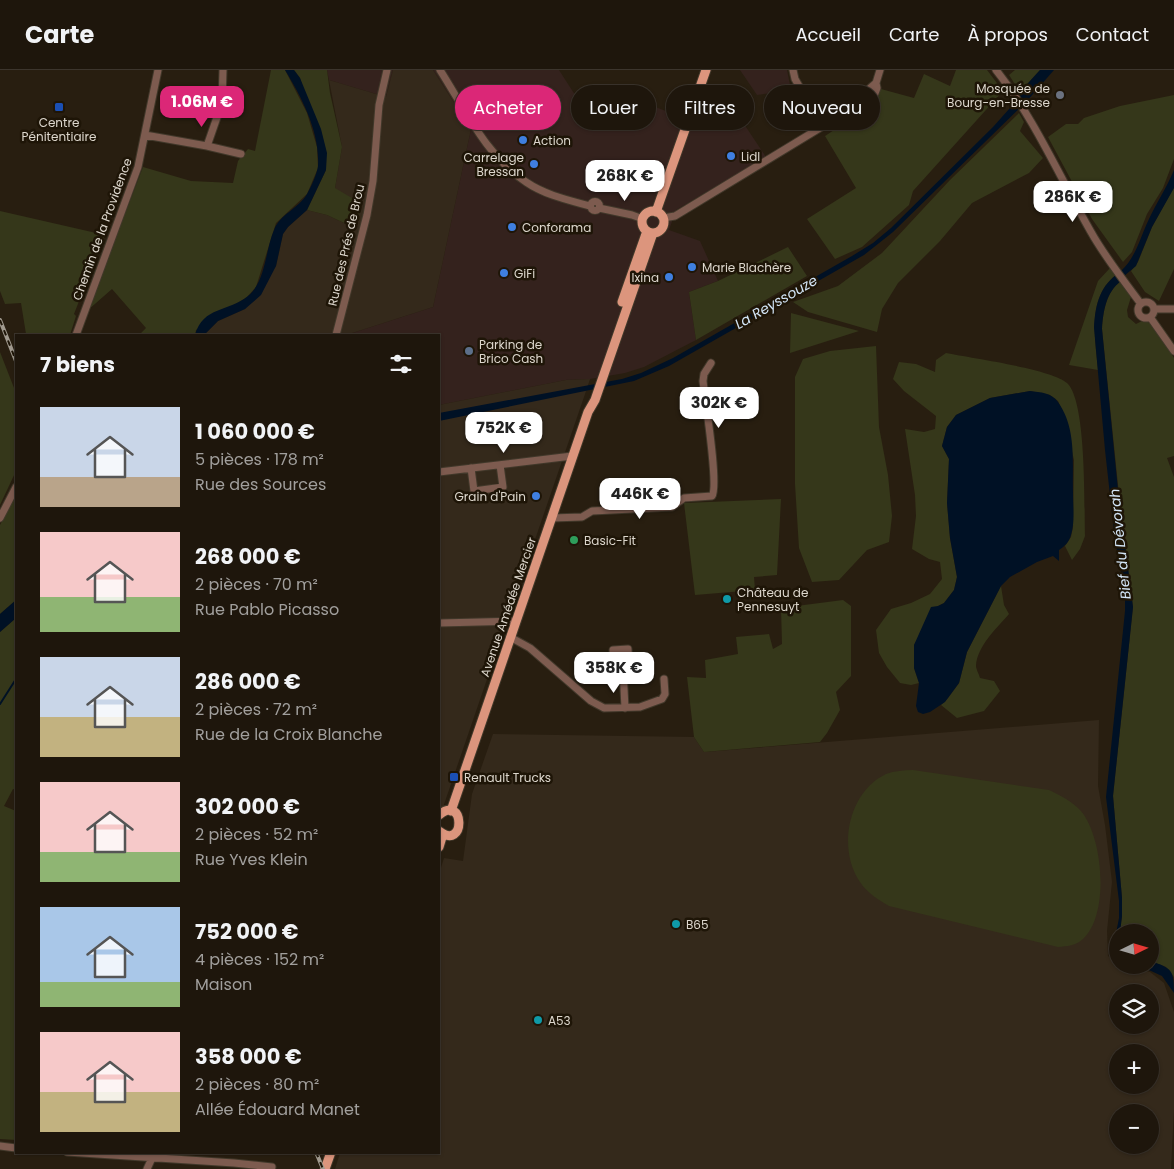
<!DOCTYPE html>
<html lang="fr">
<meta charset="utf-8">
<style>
body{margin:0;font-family:Poppins,sans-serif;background:#2b231a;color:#f1f3f6;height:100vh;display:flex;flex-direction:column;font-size:19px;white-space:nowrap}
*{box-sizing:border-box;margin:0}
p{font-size:16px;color:#a19f9d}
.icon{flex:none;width:28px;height:28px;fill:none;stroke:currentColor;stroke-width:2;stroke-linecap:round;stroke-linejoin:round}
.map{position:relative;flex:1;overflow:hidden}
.panel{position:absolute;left:15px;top:264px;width:425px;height:820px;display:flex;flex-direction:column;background:#1e160c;border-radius:0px;box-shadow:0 1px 4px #0004,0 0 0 1px #3c352d}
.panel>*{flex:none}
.hud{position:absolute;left:455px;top:15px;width:475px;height:45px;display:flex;gap:10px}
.needle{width:32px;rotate:85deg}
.controls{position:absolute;left:1109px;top:854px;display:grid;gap:10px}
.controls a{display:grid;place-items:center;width:50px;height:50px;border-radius:50%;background:#1e160c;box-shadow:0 1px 4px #0004,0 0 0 1px #3c352d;font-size:25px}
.price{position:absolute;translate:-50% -42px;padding:0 11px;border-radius:10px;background:#fff;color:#222;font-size:16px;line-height:32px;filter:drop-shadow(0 1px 2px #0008)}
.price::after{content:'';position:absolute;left:50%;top:30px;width:15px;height:11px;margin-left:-8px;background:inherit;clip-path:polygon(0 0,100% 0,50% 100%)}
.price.on{background:#db2777;color:#fff}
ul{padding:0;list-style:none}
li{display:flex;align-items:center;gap:15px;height:125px;padding:0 25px}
li span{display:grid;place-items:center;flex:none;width:140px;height:100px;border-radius:0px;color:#555}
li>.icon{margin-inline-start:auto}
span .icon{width:60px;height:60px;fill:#fffc;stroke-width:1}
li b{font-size:21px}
h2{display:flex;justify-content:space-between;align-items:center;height:60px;padding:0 25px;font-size:21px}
.pill{padding:0 18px;border-radius:22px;background:#1e160c;box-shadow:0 1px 4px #0004,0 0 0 1px #3c352d;font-size:18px;line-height:45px}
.pill.on{background:#db2777;color:#fff}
header{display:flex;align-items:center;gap:30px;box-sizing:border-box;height:70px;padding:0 25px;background:#1e160c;border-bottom:1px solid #3c352d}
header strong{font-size:24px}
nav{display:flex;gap:28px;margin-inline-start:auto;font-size:18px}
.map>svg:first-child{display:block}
.commercial{fill:#34221d}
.industrial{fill:#34291b;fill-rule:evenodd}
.green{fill:#35371a}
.water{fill:#001125}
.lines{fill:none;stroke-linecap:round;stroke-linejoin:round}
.stream{stroke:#001125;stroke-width:2}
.minor-casing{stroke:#41382a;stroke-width:9}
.major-casing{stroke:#41382a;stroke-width:11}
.minor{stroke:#7d5b4f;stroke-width:7}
.major{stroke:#dc957d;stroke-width:9}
.rail-casing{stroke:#a19a8f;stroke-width:4}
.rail{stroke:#1e1507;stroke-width:2;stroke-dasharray:5.5;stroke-linecap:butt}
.worship-dot{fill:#6b7280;stroke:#1e1507;stroke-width:2}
.transit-dot{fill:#1a4fb4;stroke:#1e1507;stroke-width:2}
.shop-dot{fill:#3f7fe0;stroke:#1e1507;stroke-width:2}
.service-dot{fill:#5c6f8a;stroke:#1e1507;stroke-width:2}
.leisure-dot{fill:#2e9e5b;stroke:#1e1507;stroke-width:2}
.culture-dot{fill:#0f9aa8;stroke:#1e1507;stroke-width:2}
.labels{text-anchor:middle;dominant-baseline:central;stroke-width:5;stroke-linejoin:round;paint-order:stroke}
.poi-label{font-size:12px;fill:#ddd7cd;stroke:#1e1507;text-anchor:start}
.street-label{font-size:12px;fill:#ddd7cd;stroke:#1e1507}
.water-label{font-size:14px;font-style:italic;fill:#d3e5f7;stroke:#1e1507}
</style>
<header>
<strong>Carte</strong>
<nav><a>Accueil</a><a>Carte</a><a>À propos</a><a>Contact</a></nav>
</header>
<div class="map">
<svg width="1174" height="1099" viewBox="0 0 1174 1099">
<rect width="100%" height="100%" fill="#281e10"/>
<!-- commercial -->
<path class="commercial" d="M327,0H393L386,27L329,10Z
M433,0H559L577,28L597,14L681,47L698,48L732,59L742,51L766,87L676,140L669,160L700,171L718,211L689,222L696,270L644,297L625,303L590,309L566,310L439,335V265H346L433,237L471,59Z
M740,0H787L791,20L757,25Z"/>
<!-- industrial -->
<path class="industrial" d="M393,0H433L471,59L433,237L346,265H204L218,251L245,239L276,196L283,164L288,157L307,140L327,145L355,158L335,118L342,77L329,10L386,27Z
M590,309L584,327L439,749V335L566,310Z
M1099,650L1098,716L1105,755L1112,812L1107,861L1108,886L1117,893L1118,895L1150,902L1164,913L1174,942V1039L1171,1099H335L340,1083L439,1082V804L444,788L463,791L472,724L493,664L694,667L704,682ZM1118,922H1150V955H1118ZM1118,982H1150V1015H1118ZM1118,1042H1150V1075H1118Z"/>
<!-- green -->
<path class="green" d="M271,0H285L307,43L317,77L318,98L307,124L276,153L256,217L247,227L196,260L195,265H139L146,258L112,219L88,240L143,97L191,111L233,113L238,91L248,79L255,81Z
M294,0H327L330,23L342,77L335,118L362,134L355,158L327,145L307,140L326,100L300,8Z
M956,0H987L1003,21L913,121L909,135L862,177L835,189L807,149L856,118L825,66L872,35L881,19L914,28L924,4L950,16Z
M1015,0H1040L1020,22L1009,5Z
M1174,25V89L1163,118L1147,144L1132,182L1123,192L1092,149L1048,67L1066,54H1078L1084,48L1120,36Z
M1019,43L1024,52L1020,61L1043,88L1029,103L972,133L940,171L898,213L882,239L877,262L808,242L793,232L838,216L882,183L950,110Z
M1174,117V199L1159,231L1145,222L1131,201L1138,192L1152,157Z
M0,141L105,165L74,244L76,246L70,265H28L26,264L21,233L5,234L0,221Z
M788,177L807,206L696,270L689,222L718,211Z
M1110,198L1116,205C1087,227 1095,268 1098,300L1069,295L1098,211Z
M1121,211L1131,227L1127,240L1128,247L1136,254L1144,250L1150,253L1160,265L1174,288V386L1167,388L1174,407V907L1166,897L1150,891V862H1120L1122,846V828L1113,726L1133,537L1121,444L1102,259C1103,242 1106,222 1121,211Z
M791,243L859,261L790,283Z
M876,276L879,357L888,405L892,446L889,472L867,480L839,510L812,512L799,478L795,414V307L803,289L830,281Z
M0,282L16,323V401L0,435Z
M946,283C970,288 1052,299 1067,313C1087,331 1084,437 1085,466L1080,479L1072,490L1065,476L1071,467L1073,457L1074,390L1062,340L1058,331L1050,325L1030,321L990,328L956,345L947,357L942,376L949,389L947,433L950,468L957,507L954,520L944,533L938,536L914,575V598L919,613L911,615L900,613L887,597L879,583L876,560L891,539L911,533L930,524L942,509L940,492L929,489L912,479L916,446L915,425L905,359L924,362L935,359L936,346L904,321L893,309L899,292L916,294L935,302L936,290Z
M16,424V530L0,544V455Z
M781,429L777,505L754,507L755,520L695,525L684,433Z
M1001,516L1004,535L1009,544C997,558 977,576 976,596C976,599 979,604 980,608L994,611L1000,621L984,641L957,648L941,635L948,628L959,613L967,582Z
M843,530L851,536V606L836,622L840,640L827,663L820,672L704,682L694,667L687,607L706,608L705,590L738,584L736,567L769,564L773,579L782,574L781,538Z
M16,548V720L13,719L4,736L16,741V1070L0,1069V562Z
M913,700L1049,720C1060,725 1073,732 1081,741C1103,767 1110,844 1083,869C1076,876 1067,876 1058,877L889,836C879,830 867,823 860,812C837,779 848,722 886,704C894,701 904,700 913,700Z"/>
<!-- water -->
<path class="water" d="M285,0H294L300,8L321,59L327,83L326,100L307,140L288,157L283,164L276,196L261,225L245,239L218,251L204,265H195C203,236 229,242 248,226C266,211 265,181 274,160C280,144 298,139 307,124C311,117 317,104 318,96C320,62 302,28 285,0Z
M1040,0H1054L1026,32L893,162L864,185L669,296L634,311L439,351V343L622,309L641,303L673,288L852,186L873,173L891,158L993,57L1019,28L1020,22Z
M1174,100V118L1152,157L1136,196L1124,206L1121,201C1136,187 1140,168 1149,149C1157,132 1167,117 1174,100Z
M1116,205L1121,211C1106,222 1103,242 1102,259L1118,420L1133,537L1113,726L1122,828V846L1120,862H1118L1117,886L1113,883V879L1119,848V831L1106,727L1125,541V522L1115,470L1105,380L1094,258C1095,237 1099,218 1116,205Z
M1030,321C1040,322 1052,323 1058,332C1077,359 1072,392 1073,423C1073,436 1075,452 1071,465C1069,472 1065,476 1059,480V491L1053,486L1037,492L1010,507L1001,516L967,582L959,613L945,632L930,642L923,644L918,642L916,636L919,613L914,598V575L931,537L938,536L944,533L954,520L957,507L950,468L947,433L949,389L942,376L947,357L956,345L990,328Z
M16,530V548L0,562V544Z
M1150,891C1172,898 1174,900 1174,923L1162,906L1138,895H1150Z"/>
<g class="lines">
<!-- stream -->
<path class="stream" d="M0,634L16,609"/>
<!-- minor casing -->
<g class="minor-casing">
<path id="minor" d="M440,0C465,39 486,86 526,112C545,125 568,130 590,136
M793,0L795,9L822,56
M996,0C1035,49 1060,108 1091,162C1105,187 1124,211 1141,234
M187,28L222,35
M866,30L868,20L876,13
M145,65L207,76L222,33L223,0
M207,76L241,84
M590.5 136a4.5 4.5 0 1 1 9 0a4.5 4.5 0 1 1-9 0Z
M599,138L632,145L643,149
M663,148L675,146L866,30L874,26L877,18L876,13L880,0
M1138 240a8 8 0 1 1 16 0a8 8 0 1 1-16 0Z
M1154,239H1174
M1150,247L1174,281
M76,265L138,97L158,0
M336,265L367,145L373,111L379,35L387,0
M471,398L474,421L503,417L500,395
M439,402L572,386
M0,448L16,417
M552,448L582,447L592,441L672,437L684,428L712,426C719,416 705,329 703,311L704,304L711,293
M439,553L516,551
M510,567L530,578L591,631L604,638L640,637L662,629L665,624L664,609
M623,599H614L613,580L628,579L629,599H623L625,638
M0,1076L16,1078
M67,1082L234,1093L272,1097
M147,1099L152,1088"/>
</g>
<!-- major casing -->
<g class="major-casing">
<path id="major" d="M642 152a11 11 0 1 1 22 0a11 11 0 1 1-22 0Z
M656,142L706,0
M622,232L647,161
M451,741L588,342L595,330L653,163
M439,745C465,723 466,782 439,761
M439,777L443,764
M325,1099L331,1082"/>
</g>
<!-- minor -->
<use href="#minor" class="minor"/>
<!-- major -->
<use href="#major" class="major"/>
<!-- rail casing -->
<g class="rail-casing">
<path id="rail" d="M0,250L16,291
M316,1082L323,1099"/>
</g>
<!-- rail -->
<use href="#rail" class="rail"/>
</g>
<!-- markers -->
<circle class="worship-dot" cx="1060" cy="25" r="5"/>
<g class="transit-dot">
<rect x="54" y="32" width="10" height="10" rx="2.5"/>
<rect x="449" y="702" width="10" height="10" rx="2.5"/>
</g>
<g class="shop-dot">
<circle cx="523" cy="70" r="5"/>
<circle cx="731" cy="86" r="5"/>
<circle cx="534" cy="94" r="5"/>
<circle cx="512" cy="157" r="5"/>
<circle cx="692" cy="197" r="5"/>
<circle cx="504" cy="203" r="5"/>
<circle cx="669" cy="207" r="5"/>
<circle cx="536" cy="426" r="5"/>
</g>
<circle class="service-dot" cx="469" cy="281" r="5"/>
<circle class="leisure-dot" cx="574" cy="470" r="5"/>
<g class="culture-dot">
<circle cx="727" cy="529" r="5"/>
<circle cx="676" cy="854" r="5"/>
<circle cx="538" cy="950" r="5"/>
</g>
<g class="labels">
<!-- poi labels -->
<g class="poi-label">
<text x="1050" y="18" text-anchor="end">Mosquée de<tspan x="1050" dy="14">Bourg-en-Bresse</tspan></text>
<text x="59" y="52" text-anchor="middle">Centre<tspan x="59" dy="14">Pénitentiaire</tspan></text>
<text x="533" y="70">Action</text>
<text x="741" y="86">Lidl</text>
<text x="524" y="87" text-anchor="end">Carrelage<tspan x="524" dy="14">Bressan</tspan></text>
<text x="522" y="157">Conforama</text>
<text x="702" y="197">Marie Blachère</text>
<text x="514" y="203">GiFi</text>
<text x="659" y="207" text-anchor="end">Ixina</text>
<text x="479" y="274">Parking de<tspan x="479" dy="14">Brico Cash</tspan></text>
<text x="526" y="426" text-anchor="end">Grain d'Pain</text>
<text x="584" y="470">Basic-Fit</text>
<text x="737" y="522">Château de<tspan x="737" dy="14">Pennesuyt</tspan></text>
<text x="464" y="707">Renault Trucks</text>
<text x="686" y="854">B65</text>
<text x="548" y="950">A53</text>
</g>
<!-- street labels -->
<g class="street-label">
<text transform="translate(102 159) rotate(-70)">Chemin de la Providence</text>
<text transform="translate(346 175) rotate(-77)">Rue des Prés de Brou</text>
<text transform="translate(508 537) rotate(-71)">Avenue Amédée Mercier</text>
</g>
<!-- water labels -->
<g class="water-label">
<text transform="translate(776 232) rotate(-30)">La Reyssouze</text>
<text transform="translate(1120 474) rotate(-96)">Bief du Dévorah</text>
</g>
</g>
</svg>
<div class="controls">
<a><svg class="needle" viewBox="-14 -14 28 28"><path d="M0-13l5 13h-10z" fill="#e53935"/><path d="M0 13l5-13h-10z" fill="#a19f9d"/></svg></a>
<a><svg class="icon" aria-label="layers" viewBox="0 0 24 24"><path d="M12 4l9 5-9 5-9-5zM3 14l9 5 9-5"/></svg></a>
<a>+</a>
<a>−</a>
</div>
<b class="price on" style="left:202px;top:58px">1.06M €</b>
<b class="price" style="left:625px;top:132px">268K €</b>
<b class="price" style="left:1073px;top:153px">286K €</b>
<b class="price" style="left:719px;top:359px">302K €</b>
<b class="price" style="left:504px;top:384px">752K €</b>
<b class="price" style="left:640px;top:450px">446K €</b>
<b class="price" style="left:614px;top:624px">358K €</b>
<div class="hud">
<a class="pill on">Acheter</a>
<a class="pill">Louer</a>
<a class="pill">Filtres</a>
<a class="pill">Nouveau</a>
</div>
<section class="panel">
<h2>7 biens<svg class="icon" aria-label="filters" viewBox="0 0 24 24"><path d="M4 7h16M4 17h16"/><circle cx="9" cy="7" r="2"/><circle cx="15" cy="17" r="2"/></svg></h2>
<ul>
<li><span style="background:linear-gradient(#c9d6e8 70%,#b9a48a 0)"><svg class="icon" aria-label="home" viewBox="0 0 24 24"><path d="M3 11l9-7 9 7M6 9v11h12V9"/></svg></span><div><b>1 060 000 €</b><p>5 pièces · 178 m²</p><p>Rue des Sources</p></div></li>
<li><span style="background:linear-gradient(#f6c9c9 65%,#8fb573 0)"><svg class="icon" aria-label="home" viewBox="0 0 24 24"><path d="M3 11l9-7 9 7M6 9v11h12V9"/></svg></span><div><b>268 000 €</b><p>2 pièces · 70 m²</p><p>Rue Pablo Picasso</p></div></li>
<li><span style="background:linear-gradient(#c9d6e8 60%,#c2b280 0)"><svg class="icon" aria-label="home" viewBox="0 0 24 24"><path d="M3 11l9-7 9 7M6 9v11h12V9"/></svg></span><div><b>286 000 €</b><p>2 pièces · 72 m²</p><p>Rue de la Croix Blanche</p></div></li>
<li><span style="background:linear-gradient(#f6c9c9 70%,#8fb573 0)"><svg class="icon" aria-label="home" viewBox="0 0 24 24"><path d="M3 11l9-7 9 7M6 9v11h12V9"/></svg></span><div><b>302 000 €</b><p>2 pièces · 52 m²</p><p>Rue Yves Klein</p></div></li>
<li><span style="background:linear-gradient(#a9c7e8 75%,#8fb573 0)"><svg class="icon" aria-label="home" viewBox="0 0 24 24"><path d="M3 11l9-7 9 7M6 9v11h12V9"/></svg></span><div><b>752 000 €</b><p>4 pièces · 152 m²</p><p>Maison</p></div></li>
<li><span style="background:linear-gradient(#f6c9c9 60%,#c2b280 0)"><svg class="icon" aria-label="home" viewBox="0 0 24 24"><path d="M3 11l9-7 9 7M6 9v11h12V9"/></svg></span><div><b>358 000 €</b><p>2 pièces · 80 m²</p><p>Allée Édouard Manet</p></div></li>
</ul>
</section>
</div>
